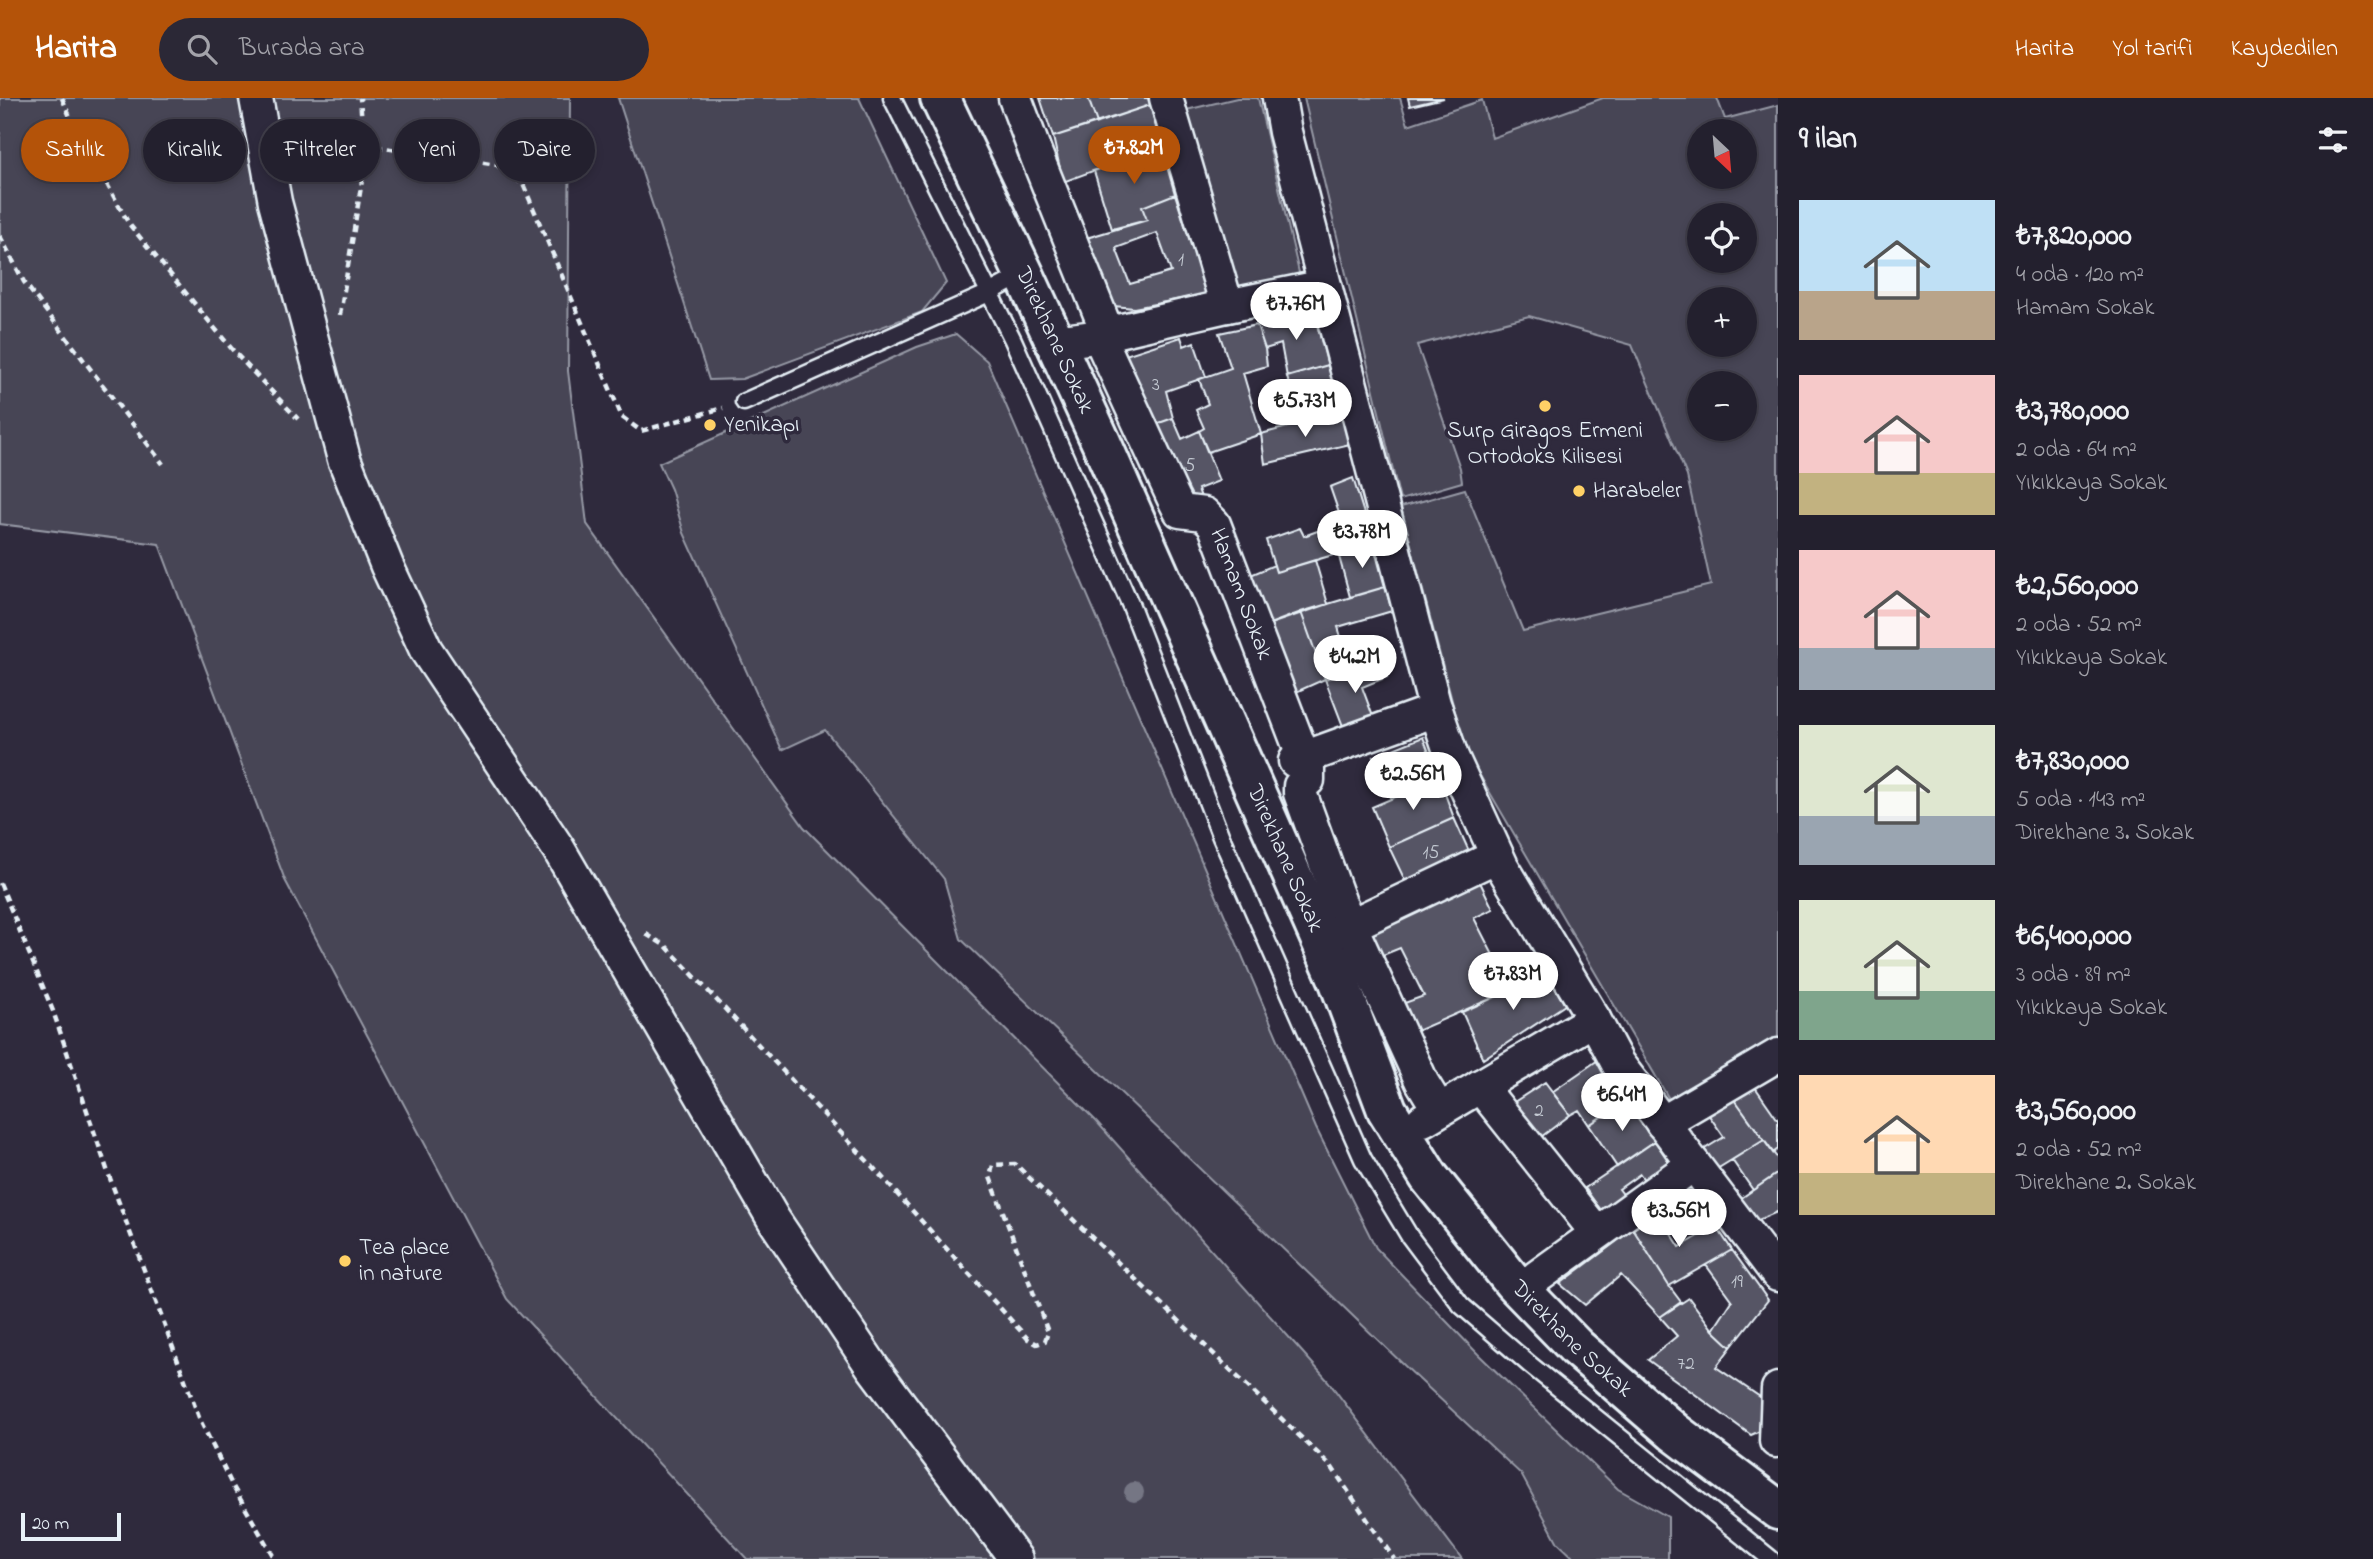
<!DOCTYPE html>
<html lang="tr">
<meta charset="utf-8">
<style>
body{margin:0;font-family:"Indie Flower",sans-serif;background:#2b2836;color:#f1f3f6;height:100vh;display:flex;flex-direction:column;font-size:26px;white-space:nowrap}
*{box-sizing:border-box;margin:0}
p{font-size:23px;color:#a3a3aa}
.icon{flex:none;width:38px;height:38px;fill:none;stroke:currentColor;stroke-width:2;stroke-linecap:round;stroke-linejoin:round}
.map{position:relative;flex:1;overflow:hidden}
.sheet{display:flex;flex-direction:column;background:#23202e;width:595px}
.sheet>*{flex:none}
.guide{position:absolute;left:21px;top:21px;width:665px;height:63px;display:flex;gap:14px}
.needle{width:46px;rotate:154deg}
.buttons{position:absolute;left:1687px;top:21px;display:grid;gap:14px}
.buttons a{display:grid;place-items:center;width:70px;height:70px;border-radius:50%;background:#23202e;box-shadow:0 4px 10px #0003,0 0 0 2px #403e4a;font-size:35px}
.scale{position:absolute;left:21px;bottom:18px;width:100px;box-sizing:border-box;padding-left:7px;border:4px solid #e8f1f8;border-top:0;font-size:19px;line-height:24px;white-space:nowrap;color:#e8f1f8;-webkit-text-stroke:5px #2f2a3d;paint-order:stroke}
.price{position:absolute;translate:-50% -60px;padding:0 16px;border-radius:24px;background:#fff;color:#222;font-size:23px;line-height:46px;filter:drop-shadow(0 2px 4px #0008)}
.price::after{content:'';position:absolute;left:50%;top:42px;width:21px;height:16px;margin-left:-10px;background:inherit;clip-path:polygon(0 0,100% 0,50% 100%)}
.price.active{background:#b45309;color:#fff}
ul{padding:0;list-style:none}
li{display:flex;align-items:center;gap:21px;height:175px;padding:0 21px}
li span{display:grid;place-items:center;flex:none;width:196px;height:140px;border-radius:0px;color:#555}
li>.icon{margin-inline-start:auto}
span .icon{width:84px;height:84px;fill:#fffc;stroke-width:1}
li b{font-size:30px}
h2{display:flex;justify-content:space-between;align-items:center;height:84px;padding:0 21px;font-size:30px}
.chip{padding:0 24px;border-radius:32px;background:#23202e;box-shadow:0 4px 10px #0003,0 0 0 2px #403e4a;font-size:24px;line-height:63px}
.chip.active{background:#b45309;color:#fff}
header{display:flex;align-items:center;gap:42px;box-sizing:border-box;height:98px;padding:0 35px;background:#b45309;color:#fff}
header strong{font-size:33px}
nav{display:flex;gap:38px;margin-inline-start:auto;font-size:24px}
.search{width:490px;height:63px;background:#2b2836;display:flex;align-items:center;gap:18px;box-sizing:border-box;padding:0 24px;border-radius:38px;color:#a3a3aa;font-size:26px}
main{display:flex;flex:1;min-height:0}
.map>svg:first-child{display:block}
.green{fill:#464455;stroke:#979aa6;stroke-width:2;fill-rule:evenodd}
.building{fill:#575565;stroke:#e8f1f8;stroke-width:2;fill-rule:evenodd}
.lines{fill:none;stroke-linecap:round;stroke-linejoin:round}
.lane-casing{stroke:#e8f1f8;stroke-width:21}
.street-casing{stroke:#e8f1f8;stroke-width:37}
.secondary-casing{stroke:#e8f1f8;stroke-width:44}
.path{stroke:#e8f1f8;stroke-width:4.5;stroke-dasharray:7 5;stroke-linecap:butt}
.lane{stroke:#2f2a3d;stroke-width:16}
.street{stroke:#2f2a3d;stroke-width:32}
.secondary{stroke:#2f2a3d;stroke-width:38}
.tree{fill:#757684}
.poi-dot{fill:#ffd166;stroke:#2f2a3d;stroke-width:2.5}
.labels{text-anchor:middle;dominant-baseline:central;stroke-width:7;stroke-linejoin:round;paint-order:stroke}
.number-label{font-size:19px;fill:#c4cad3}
.street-label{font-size:23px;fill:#e8f1f8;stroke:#2f2a3d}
.poi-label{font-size:23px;fill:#e8f1f8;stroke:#2f2a3d;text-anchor:start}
</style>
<header>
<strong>Harita</strong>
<div class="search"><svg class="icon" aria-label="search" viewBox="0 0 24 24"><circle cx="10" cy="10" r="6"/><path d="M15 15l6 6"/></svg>Burada ara</div>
<nav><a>Harita</a><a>Yol tarifi</a><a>Kaydedilen</a></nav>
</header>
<main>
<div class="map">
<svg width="1778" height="1461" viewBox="0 0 1778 1461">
<rect width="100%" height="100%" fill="#2f2a3d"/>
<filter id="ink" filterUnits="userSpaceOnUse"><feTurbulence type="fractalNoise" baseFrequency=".0143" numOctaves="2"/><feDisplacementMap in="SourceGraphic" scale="14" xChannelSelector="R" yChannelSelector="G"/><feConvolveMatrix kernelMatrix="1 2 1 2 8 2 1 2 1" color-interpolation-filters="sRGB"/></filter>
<g filter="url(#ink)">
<!-- green -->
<path class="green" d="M0,0H570L568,273L587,426L804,729L1096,1023L1328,1283L1462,1461H747L507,1201L285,782L159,446L0,426Z
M618,0H859L946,185L922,214L742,281L709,282Z
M1237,0H1258L1301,183L1236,204L1182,13Z
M1304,0H1400L1408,27L1482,2L1492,40L1603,0H1717L1725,21L1778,7V941L1672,1006L1465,652L1401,409L1465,391L1523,533L1711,487L1687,378L1632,247L1529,218L1417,247L1460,370L1462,384L1400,402ZM1699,33H1745V79H1699ZM1699,117H1745V163H1699ZM1699,201H1745V247H1699ZM1699,285H1745V331H1699Z
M956,236L987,263L1316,1030L1376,1150L1478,1256L1618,1391L1668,1419V1461H1575L1558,1445L1521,1376L1407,1270L961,841L944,781L825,632L782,652L684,435L671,391L659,365L917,249Z"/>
<!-- building -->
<path class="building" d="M1040,0H1088L1097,25L1053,39Z
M1088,0H1148L1150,7L1097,25Z
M1408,0H1444L1410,8Z
M1150,7L1161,48L1063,84L1053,39Z
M1161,48L1175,96L1142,109L1147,122L1112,131L1094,73Z
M1175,96L1207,196L1134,210L1114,208L1083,141L1147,122L1142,109ZM1157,135L1171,174L1130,186L1116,150Z
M1313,211L1328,267L1287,279L1281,246L1265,251L1257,227Z
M1257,227L1265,251L1267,268L1243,275L1261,336L1208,354L1199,333L1204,330L1196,312L1208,306L1199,281L1231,270L1219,235Z
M1181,239L1184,248L1194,244L1206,279L1166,293L1173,320L1148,329L1119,259Z
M1328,267L1341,315L1300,326L1287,279Z
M1341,315L1350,346L1265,366L1261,336Z
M1173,320L1182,341L1199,333L1219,383L1198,391L1202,402L1183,407L1148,329Z
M1353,380L1373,445L1276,474L1266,442L1300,430L1304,438L1342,424L1330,389Z
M1373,445L1385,489L1350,499L1338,455Z
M1315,462L1328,506L1259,530L1241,481L1274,467L1276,474Z
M1385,489L1392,513L1338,529L1351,572L1325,581L1301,514Z
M1301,514L1325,581L1285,599L1259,530Z
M1382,561L1387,579L1362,589L1375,624L1346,636L1325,581Z
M1423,639L1439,680L1391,701L1373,659Z
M1439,680L1454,720L1389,749L1372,709Z
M1454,720L1473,762L1409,791L1389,749Z
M1479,782L1493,811L1474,820L1511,892L1412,935L1399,907L1424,898L1400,850L1378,859L1366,835Z
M1543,869L1565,907L1483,961L1462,914L1511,892L1509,886Z
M1598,962L1627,1001L1589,1027L1579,1012L1570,1017L1552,994Z
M1545,984L1570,1017L1537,1042L1508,1008Z
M1755,989L1778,1022V1051L1773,1055L1733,999Z
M1733,999L1764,1042L1717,1071L1703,1052L1724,1039L1708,1016Z
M1627,1001L1655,1043L1617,1069L1589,1027Z
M1764,1042L1778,1061V1075L1753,1092L1732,1062Z
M1655,1043L1677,1076L1652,1094L1640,1076L1619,1091L1632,1108L1609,1124L1585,1090Z
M1778,1075V1116L1777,1114L1756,1123L1740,1101Z
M1658,1115L1680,1149L1716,1128L1732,1152L1669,1188L1633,1131Z
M1633,1131L1669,1188L1681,1204L1660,1219L1621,1177L1585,1207L1560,1186Z
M1732,1152L1768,1202L1731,1249L1713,1232L1732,1203L1706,1167Z
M1689,1200L1713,1232L1731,1249L1716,1269L1763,1301L1760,1333L1751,1337L1648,1262L1677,1238L1660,1219Z"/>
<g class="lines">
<!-- lane casing -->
<g class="lane-casing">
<path id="lane" d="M892,0L1013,242L1131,508L1221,739L1363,1061L1410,1139L1461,1207L1529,1266L1771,1461
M744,304L989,195L1024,176"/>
</g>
<!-- street casing -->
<g class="street-casing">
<g id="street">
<path d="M256,0L275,104L344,361L387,468L426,552L558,750L774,1122L873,1270L1016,1461"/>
<path id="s1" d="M1015,0L1037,59L1104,226L1099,238L1173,399L1180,413L1204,416L1214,426L1308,671V682L1300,688V695L1340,805L1422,984L1439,1012"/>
<path d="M1166,0L1227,208"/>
<path d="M1279,0L1285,34L1434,606L1452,659L1502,768L1594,921L1618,966L1778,1177"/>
<path d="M1055,244L1087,240L1227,208L1325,188"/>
<path d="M1295,663L1436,612"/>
<path d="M1339,833L1497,758"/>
<path d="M1480,988L1597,1135"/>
<path d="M1423,1022L1594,921"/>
<path d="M1662,1025L1778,957"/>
<path d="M1537,1179L1694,1066"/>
<path d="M1776,1343L1778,1291"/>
</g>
</g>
<!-- secondary casing -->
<g class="secondary-casing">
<g id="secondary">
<path id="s2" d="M940,0L1024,176L1101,344L1338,881L1387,1012L1429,1079L1513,1184L1577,1250L1674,1334L1778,1412"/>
</g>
</g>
<!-- path -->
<path class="path" d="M62,0L71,21L129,126L236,256L298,321
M364,47L497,67L523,86L622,319L641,333L723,310
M0,138L24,184L163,366
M340,217L365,64L360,0
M0,785L53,913L112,1086L200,1322L232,1387L275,1461
M646,836L666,848L872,1068L1028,1241L1037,1246L1045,1243L1048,1234L990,1079L993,1067L1015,1066L1331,1368L1394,1461"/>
<!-- lane -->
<use href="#lane" class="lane"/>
<!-- street -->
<use href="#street" class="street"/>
<!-- secondary -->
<use href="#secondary" class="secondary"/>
</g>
<!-- trees -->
<circle class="tree" cx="1134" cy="1394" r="10"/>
</g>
<!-- markers -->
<g class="poi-dot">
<circle cx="1545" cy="308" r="7"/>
<circle cx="710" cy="327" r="7"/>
<circle cx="1579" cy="393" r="7"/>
<circle cx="345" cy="1163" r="7"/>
</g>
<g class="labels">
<!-- number labels -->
<g class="number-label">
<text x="1181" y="162">1</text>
<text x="1156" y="287">3</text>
<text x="1190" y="368">5</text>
<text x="1431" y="755">15</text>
<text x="1539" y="1013">2</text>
<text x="1737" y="1184">19</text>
<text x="1686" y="1266">72</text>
</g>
<!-- street labels -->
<g class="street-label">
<text stroke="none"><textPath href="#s2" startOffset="268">Direkhane Sokak</textPath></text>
<text stroke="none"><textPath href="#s1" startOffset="562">Hamam Sokak</textPath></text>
<text stroke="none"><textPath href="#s2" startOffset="835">Direkhane Sokak</textPath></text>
<text stroke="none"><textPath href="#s2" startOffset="1402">Direkhane Sokak</textPath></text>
</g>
<!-- poi labels -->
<g class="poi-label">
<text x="724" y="327">Yenikapı</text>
<text x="1545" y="333" text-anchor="middle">Surp Giragos Ermeni<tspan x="1545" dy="26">Ortodoks Kilisesi</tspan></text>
<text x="1593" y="393">Harabeler</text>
<text x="359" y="1150">Tea place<tspan x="359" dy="26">in nature</tspan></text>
</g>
</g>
</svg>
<div class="buttons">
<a><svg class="needle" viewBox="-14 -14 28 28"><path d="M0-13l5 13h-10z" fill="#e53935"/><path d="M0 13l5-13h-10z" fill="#a3a3aa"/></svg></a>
<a><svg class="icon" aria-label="locate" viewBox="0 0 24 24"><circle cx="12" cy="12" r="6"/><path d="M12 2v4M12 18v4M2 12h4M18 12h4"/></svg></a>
<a>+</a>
<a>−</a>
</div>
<div class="scale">20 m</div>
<b class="price active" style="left:1134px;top:88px">₺7.82M</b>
<b class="price" style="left:1296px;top:244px">₺7.76M</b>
<b class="price" style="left:1305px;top:341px">₺5.73M</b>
<b class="price" style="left:1362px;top:472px">₺3.78M</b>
<b class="price" style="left:1355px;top:597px">₺4.2M</b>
<b class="price" style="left:1413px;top:714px">₺2.56M</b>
<b class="price" style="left:1513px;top:914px">₺7.83M</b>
<b class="price" style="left:1622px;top:1035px">₺6.4M</b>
<b class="price" style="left:1679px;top:1151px">₺3.56M</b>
<div class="guide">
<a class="chip active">Satılık</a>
<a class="chip">Kiralık</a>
<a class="chip">Filtreler</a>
<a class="chip">Yeni</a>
<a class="chip">Daire</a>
</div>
</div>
<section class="sheet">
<h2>9 ilan<svg class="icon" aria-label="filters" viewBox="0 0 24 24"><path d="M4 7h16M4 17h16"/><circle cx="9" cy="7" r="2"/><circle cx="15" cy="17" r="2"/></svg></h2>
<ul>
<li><span style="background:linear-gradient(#bfe0f5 65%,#b9a48a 0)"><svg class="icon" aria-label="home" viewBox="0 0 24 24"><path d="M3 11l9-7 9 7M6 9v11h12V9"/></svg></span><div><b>₺7,820,000</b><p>4 oda · 120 m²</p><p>Hamam Sokak</p></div></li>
<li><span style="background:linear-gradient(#f6c9c9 70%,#c2b280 0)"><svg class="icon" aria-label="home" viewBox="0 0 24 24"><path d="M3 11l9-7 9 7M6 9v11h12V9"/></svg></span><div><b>₺3,780,000</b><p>2 oda · 64 m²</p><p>Yıkıkkaya Sokak</p></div></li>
<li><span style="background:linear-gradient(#f6c9c9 70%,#9aa5b1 0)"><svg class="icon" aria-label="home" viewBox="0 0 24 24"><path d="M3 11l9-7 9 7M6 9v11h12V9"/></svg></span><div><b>₺2,560,000</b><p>2 oda · 52 m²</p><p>Yıkıkkaya Sokak</p></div></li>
<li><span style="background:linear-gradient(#dfe7d0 65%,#9aa5b1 0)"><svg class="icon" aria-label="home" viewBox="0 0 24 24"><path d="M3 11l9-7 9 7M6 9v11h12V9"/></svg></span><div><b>₺7,830,000</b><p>5 oda · 143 m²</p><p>Direkhane 3. Sokak</p></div></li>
<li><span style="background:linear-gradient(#dfe7d0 65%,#7fa58c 0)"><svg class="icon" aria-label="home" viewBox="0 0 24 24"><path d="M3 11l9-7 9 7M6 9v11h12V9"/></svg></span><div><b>₺6,400,000</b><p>3 oda · 89 m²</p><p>Yıkıkkaya Sokak</p></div></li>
<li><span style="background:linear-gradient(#ffd9b3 70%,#c2b280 0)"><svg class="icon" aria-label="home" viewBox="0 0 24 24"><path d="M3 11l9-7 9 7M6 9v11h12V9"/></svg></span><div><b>₺3,560,000</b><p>2 oda · 52 m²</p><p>Direkhane 2. Sokak</p></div></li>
</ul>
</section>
</main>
